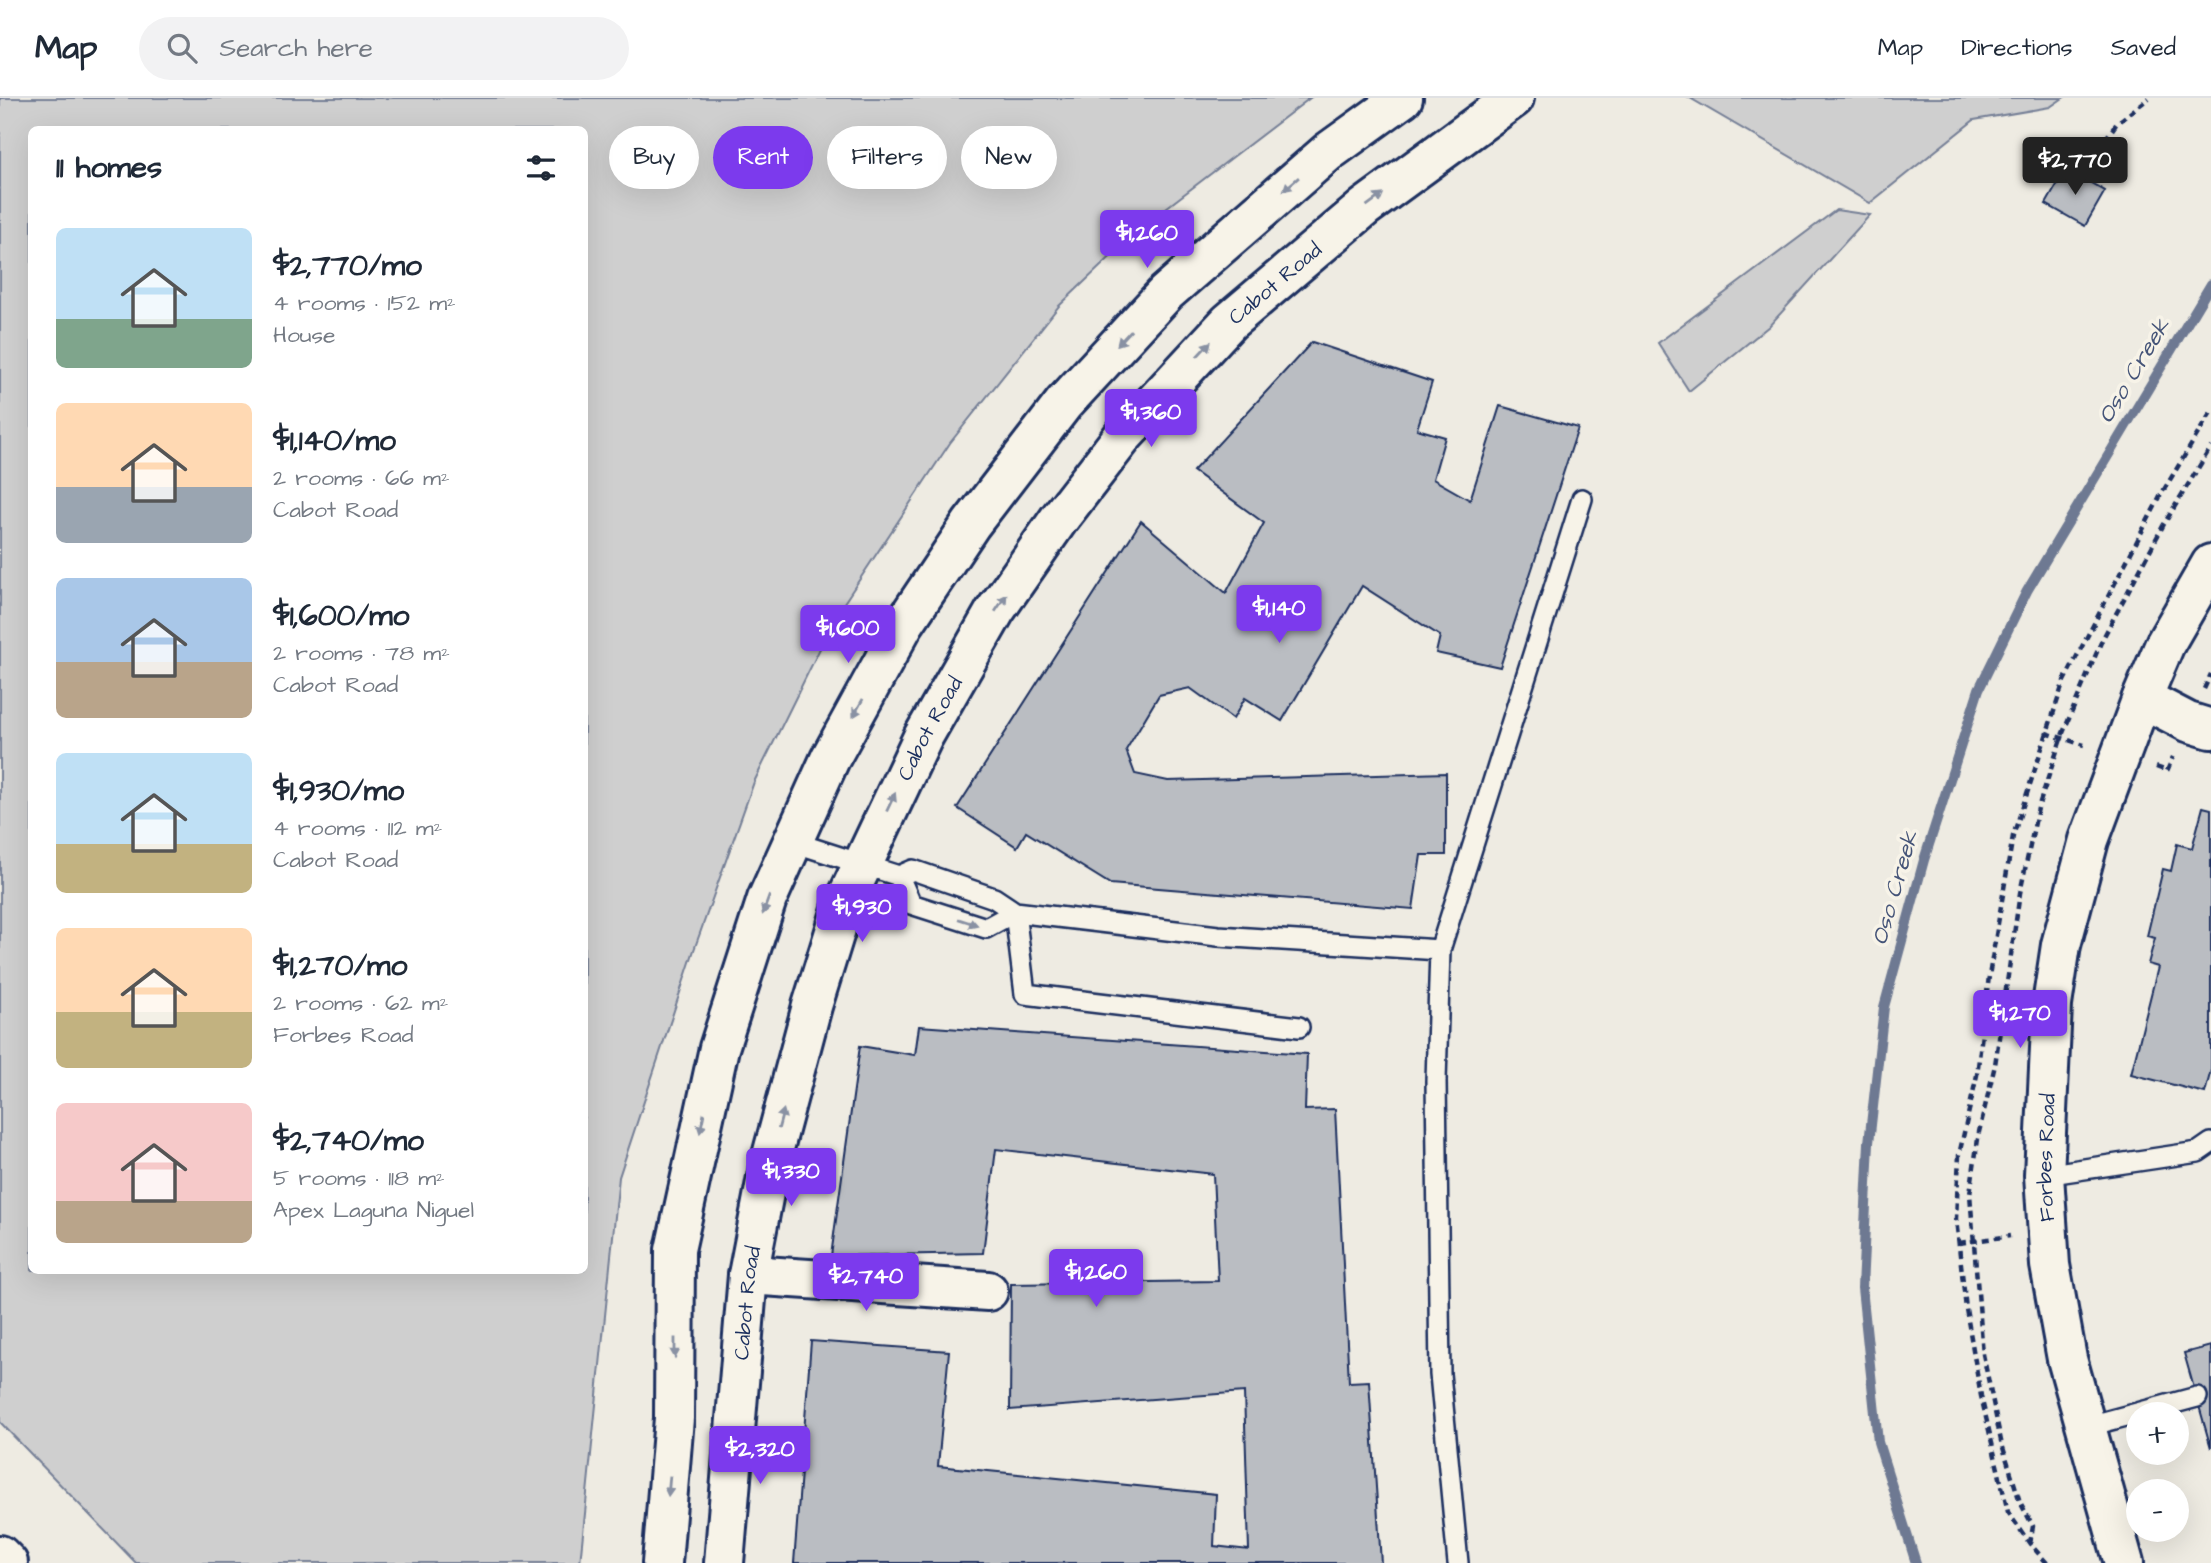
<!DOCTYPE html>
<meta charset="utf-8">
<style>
body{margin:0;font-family:"Architects Daughter",sans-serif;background:#f2f2f3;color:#1f2937;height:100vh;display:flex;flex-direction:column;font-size:26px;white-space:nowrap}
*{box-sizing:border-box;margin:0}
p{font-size:23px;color:#747a83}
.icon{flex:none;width:38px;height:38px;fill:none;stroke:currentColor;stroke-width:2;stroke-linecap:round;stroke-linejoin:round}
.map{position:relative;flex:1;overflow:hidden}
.details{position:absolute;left:28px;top:28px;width:560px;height:1148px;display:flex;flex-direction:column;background:#fff;border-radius:10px;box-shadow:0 7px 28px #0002}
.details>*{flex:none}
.hud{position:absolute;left:609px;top:28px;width:665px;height:63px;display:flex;gap:14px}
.buttons{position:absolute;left:2126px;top:1304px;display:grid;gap:14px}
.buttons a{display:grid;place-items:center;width:63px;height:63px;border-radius:50%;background:#fff;box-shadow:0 7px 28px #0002;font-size:35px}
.price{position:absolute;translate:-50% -60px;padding:0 16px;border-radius:7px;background:#7c3aed;color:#fff;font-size:23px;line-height:46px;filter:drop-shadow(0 2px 4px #0008)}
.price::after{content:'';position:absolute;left:50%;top:42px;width:21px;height:16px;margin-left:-10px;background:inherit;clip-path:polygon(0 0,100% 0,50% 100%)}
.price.on{background:#222;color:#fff}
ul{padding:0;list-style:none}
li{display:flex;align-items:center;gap:21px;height:175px;padding:0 28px}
li span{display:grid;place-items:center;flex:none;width:196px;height:140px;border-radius:10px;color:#555}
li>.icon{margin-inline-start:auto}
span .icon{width:84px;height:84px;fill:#fffc;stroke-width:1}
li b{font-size:30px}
h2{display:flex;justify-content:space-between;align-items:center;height:84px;padding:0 28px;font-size:30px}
.tag{padding:0 24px;border-radius:32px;background:#fff;box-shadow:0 7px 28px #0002;font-size:24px;line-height:63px}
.tag.on{background:#7c3aed;color:#fff}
header{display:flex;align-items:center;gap:42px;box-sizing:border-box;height:98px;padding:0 35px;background:#fff;border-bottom:2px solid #e0e1e3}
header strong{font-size:33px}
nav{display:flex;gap:38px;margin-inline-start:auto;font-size:24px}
.search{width:490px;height:63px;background:#f2f2f3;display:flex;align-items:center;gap:18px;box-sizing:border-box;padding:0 24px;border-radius:38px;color:#747a83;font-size:26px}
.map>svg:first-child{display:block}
.green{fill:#cfcfcf;stroke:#757f96;stroke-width:2;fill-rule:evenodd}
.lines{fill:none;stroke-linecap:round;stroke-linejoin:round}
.stream{stroke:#6e7992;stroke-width:10}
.building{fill:#babdc2;stroke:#1b2f5e;stroke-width:2}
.service-casing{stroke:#1b2f5e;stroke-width:24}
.minor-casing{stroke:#1b2f5e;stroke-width:44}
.secondary-casing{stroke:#1b2f5e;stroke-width:44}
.motorway-casing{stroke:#1b2f5e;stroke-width:44}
.path{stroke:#1b2f5e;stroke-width:4.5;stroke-dasharray:7 5;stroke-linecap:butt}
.service{stroke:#f7f3e8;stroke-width:19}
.minor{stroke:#f7f3e8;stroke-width:38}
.secondary{stroke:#f7f3e8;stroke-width:38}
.motorway{stroke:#f7f3e8;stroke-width:38}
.oneway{fill:#8991a3}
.labels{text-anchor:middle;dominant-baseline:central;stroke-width:7;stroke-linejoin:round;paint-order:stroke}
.street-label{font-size:21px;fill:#1b2f5e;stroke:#f7f3e8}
.water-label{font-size:23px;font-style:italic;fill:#455478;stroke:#f7f3e8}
</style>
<header>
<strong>Map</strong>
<div class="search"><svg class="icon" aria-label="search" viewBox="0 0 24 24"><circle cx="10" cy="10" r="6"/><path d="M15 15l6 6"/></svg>Search here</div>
<nav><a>Map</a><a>Directions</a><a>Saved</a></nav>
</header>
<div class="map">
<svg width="2211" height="1465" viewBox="0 0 2211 1465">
<rect width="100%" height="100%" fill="#eeebe2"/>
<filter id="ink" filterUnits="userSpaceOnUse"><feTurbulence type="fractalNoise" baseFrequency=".0143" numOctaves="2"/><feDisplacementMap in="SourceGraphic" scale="14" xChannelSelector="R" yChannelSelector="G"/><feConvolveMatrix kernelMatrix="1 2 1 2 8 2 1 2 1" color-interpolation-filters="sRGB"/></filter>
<g filter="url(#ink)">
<!-- green -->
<path class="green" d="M0,0H1310L1145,126L1059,208L950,345L838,514L754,684L694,852L619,1079L580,1465H136L0,1324ZM32,32H584V1172H32Z
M1690,0H2063L2050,9L1974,22L1870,105Z
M1836,112L1870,117L1769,228L1689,293L1658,245Z"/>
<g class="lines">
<!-- stream -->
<path class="stream" d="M1916,1465L1878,1344L1862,1190L1869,1045L1884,909L1924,762L1979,591L2027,493L2211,186"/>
</g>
<!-- building -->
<path class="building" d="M2066,71L2105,93L2085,128L2046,106Z
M1312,244L1432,284L1417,331L1445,339L1433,381L1470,402L1500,308L1578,330L1500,569L1436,555L1440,538L1362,488L1282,623L1245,600L1233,621L1190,590L1159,597L1126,652L1135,676L1168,683L1446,675V757H1421L1413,811L1110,786L1026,734L1017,749L957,710L1141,423L1226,495L1264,425L1193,373Z
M2203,709L2211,711V972L2205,995L2131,976L2158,869L2148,866L2155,840L2147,838L2163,771L2171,773L2177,746L2192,750Z
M919,928L1307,956L1305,1012L1335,1011L1349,1284L1369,1283L1381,1465H794L811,1243L949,1253L938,1368L1216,1396L1214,1448L1249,1452L1244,1294L1010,1312L1011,1186L1218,1183L1213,1076L996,1051L983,1155L831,1158L860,948L915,957Z
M2211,1248V1350L2184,1255Z"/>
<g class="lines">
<!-- service casing -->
<g class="service-casing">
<path id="service" d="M793,744L899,778
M1015,814L986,830L911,806L899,778L913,772L994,800L1015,814L1218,838L1440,852
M1015,814L1025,896L1299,929
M2044,1077L2198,1054L2211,1045
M2085,1329L2197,1299
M1458,1465L1440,1276L1436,983L1440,852L1582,401"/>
</g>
<!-- minor casing -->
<g class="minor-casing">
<g id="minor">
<path d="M2142,600L2188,624L2211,631"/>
<path d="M748,1177L988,1193"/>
<path id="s1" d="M2124,1465L2067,1261L2050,1167L2044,1077L2052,907L2061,847L2089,742L2142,600L2165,546L2211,466"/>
</g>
</g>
<!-- secondary casing -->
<g class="secondary-casing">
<g id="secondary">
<path d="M662,1465L674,1320L675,1152L719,950L767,801L830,661L904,526L971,426L1064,305L1166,195L1328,54L1403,0"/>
<path id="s2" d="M724,1465L748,1177L769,1069L812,908L843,808L923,639L995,513L1059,421L1124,337L1229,224L1365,109L1514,0"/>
</g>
</g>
<!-- motorway casing -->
<g class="motorway-casing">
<path id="motorway" d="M0,1457L8,1465"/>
</g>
<!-- path -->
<path class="path" d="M2091,61L2117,25L2149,0
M2204,591L2211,576
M2046,635L2084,647
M2156,669L2167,673L2173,659
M1959,1145L2010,1138
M2030,1446L2033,1428L2020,1404L2001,1343L1983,1256L1970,1096L1979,1034L1995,967L2020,795L2038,710L2063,635L2102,542L2164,426L2211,349
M2047,1465L2030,1446L2008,1414L1981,1298L1966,1211L1956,1121L1959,1057L1977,977L1989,878L2013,738L2064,583L2162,395L2211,314"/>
<!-- service -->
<use href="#service" class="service"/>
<!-- minor -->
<use href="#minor" class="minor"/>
<!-- secondary -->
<use href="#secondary" class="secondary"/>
<!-- motorway -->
<use href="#motorway" class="motorway"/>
</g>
<!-- one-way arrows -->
<defs><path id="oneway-solid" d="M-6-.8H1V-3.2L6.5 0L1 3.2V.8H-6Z" transform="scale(1.75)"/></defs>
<g class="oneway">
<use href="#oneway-solid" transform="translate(1291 86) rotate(139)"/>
<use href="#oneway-solid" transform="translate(1375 102) rotate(-36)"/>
<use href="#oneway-solid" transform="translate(1124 240) rotate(133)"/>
<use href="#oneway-solid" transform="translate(1204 251) rotate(-47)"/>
<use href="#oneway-solid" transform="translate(1001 505) rotate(-56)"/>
<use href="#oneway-solid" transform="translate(858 610) rotate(119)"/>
<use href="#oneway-solid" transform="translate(891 704) rotate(-65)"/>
<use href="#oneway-solid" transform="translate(766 807) rotate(110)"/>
<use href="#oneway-solid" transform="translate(968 824) rotate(18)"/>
<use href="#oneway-solid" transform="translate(781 1021) rotate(-75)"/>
<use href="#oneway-solid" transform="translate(702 1025) rotate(102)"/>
<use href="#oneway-solid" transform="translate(675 1250) rotate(90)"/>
<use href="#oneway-solid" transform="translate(669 1388) rotate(95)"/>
</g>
</g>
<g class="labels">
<!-- street labels -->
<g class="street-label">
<text stroke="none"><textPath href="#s2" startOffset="1435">Cabot Road</textPath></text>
<text stroke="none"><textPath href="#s2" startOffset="868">Cabot Road</textPath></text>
<text stroke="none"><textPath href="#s1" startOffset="415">Forbes Road</textPath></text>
<text stroke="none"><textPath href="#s2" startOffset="261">Cabot Road</textPath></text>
</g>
<!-- water labels -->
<g class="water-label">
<text transform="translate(2134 273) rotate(-59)">Oso Creek</text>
<text transform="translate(1895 790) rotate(-74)">Oso Creek</text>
</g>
</g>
</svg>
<div class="buttons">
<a>+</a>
<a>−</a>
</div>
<b class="price on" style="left:2075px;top:99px">$2,770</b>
<b class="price" style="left:1147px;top:172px">$1,260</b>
<b class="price" style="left:1151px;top:351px">$1,360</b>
<b class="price" style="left:1279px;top:547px">$1,140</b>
<b class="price" style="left:848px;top:567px">$1,600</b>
<b class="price" style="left:862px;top:846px">$1,930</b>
<b class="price" style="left:2020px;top:952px">$1,270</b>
<b class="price" style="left:791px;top:1110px">$1,330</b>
<b class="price" style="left:1096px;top:1211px">$1,260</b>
<b class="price" style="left:866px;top:1215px">$2,740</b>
<b class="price" style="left:760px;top:1388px">$2,320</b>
<div class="hud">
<a class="tag">Buy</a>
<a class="tag on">Rent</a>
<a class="tag">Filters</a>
<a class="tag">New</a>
</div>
<section class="details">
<h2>11 homes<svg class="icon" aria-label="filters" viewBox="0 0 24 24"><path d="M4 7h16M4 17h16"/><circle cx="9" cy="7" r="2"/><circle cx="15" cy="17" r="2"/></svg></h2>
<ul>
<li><span style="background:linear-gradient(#bfe0f5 65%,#7fa58c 0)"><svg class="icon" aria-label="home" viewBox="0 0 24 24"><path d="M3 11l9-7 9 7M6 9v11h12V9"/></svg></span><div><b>$2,770/mo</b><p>4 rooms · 152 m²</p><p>House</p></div></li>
<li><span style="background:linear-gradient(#ffd9b3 60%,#9aa5b1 0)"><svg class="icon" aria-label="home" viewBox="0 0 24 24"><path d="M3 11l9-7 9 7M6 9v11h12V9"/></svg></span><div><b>$1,140/mo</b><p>2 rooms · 66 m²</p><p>Cabot Road</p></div></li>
<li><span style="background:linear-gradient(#a9c7e8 60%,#b9a48a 0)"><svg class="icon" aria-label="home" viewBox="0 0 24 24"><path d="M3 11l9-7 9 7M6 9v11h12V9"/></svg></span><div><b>$1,600/mo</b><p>2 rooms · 78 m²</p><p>Cabot Road</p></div></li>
<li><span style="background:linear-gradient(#bfe0f5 65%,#c2b280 0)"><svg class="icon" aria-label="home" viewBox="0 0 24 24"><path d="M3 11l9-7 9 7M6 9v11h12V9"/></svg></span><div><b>$1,930/mo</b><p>4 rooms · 112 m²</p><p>Cabot Road</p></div></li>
<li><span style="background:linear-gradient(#ffd9b3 60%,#c2b280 0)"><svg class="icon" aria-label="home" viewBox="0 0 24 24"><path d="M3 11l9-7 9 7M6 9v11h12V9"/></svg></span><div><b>$1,270/mo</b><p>2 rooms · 62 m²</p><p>Forbes Road</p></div></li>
<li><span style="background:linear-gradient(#f6c9c9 70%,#b9a48a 0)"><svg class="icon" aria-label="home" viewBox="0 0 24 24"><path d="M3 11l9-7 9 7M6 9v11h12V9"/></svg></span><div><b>$2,740/mo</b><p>5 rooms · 118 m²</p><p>Apex Laguna Niguel</p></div></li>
</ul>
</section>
</div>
